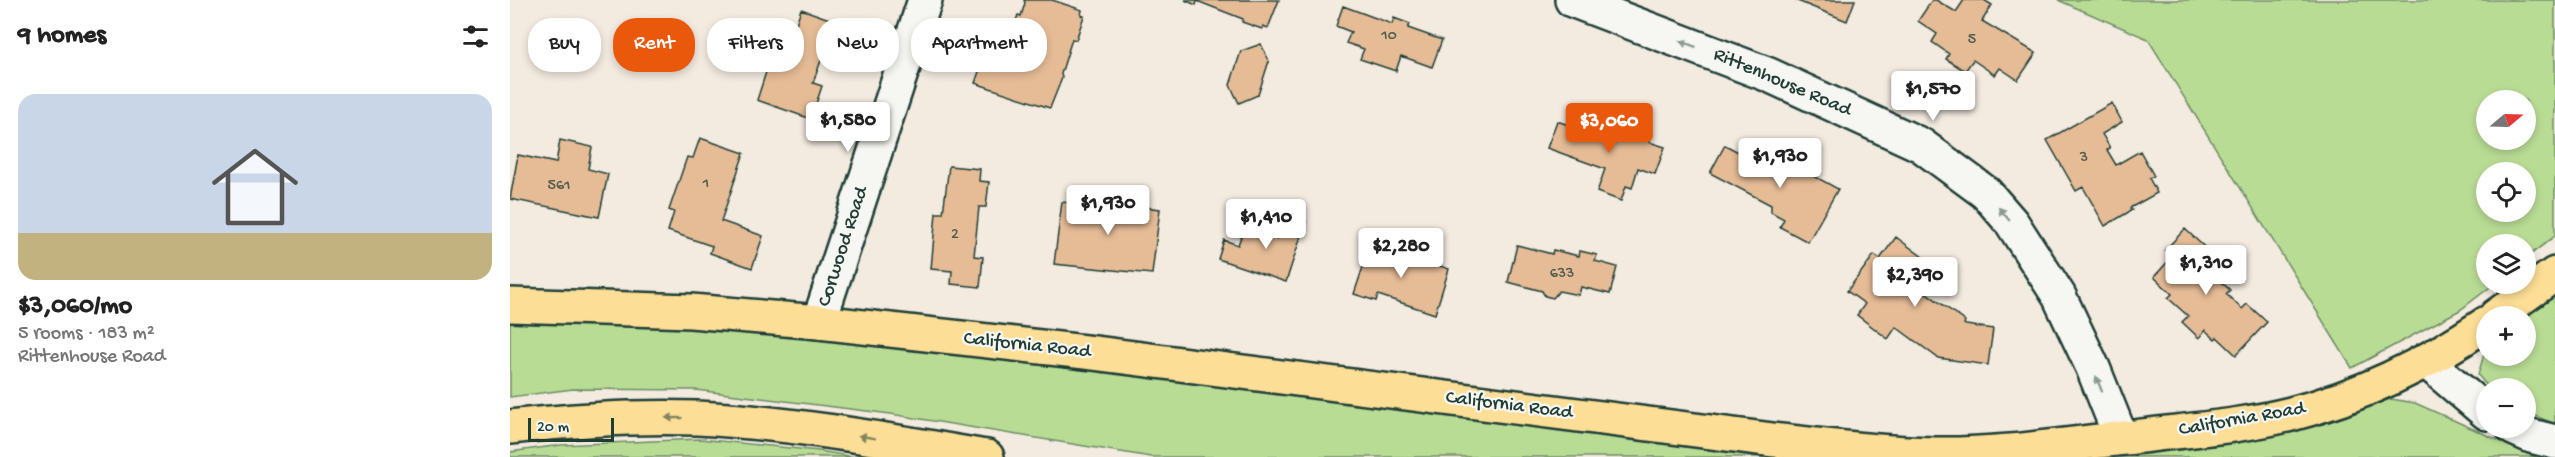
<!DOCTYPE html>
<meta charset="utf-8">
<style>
body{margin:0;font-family:"Gochi Hand",sans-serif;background:#f2f2f2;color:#222;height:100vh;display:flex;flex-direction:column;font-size:22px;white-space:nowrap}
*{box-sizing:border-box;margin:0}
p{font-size:20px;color:#767676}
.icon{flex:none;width:33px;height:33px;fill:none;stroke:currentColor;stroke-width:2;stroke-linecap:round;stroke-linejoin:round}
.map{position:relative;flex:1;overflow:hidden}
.panel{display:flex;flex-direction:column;background:#fff;width:510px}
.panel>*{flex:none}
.banner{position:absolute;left:18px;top:18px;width:570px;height:54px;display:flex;gap:12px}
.needle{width:39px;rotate:71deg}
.tools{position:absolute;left:1966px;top:90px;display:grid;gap:12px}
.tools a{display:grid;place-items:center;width:60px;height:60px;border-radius:50%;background:#fff;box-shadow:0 3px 9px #0003;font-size:30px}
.scale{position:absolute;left:18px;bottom:15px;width:86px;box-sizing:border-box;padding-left:6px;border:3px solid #1f3d34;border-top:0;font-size:16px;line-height:21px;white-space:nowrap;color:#1f3d34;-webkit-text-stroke:4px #f6f6f2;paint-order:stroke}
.price{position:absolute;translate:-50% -51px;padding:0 14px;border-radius:6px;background:#fff;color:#222;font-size:20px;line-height:39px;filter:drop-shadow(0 2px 3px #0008)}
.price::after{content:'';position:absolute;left:50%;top:36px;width:18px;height:14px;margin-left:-9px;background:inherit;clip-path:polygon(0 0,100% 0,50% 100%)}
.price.selected{background:#ea580c;color:#fff}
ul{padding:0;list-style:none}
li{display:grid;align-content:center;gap:12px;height:318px;padding:0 18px}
li span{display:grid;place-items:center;height:186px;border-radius:18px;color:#555}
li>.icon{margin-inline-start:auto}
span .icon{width:108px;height:108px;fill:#fffc;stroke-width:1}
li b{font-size:26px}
h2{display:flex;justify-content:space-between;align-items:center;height:72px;padding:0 18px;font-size:26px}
.tag{padding:0 21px;border-radius:24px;background:#fff;box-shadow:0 3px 9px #0003;font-size:21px;line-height:54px}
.tag.selected{background:#ea580c;color:#fff}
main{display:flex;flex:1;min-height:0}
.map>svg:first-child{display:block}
.green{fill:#b9dc95;stroke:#6c8c64;stroke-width:1.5;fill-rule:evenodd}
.building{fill:#e6bc97;stroke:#1f3d34;stroke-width:1.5}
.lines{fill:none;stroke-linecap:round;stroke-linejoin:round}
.minor-casing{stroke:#1f3d34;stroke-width:38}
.major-casing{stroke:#1f3d34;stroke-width:38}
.highway-casing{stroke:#1f3d34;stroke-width:38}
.minor{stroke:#f6f6f2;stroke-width:33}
.major{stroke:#fdde96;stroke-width:33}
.highway{stroke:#fdde96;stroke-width:33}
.oneway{fill:#8a9a93}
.oneway2{fill:#838560}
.labels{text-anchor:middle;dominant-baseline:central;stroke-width:4.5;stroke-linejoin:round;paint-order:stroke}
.number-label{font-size:16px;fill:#515d4d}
.street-label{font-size:20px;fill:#1f3d34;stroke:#f6f6f2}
</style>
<main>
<section class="panel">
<h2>9 homes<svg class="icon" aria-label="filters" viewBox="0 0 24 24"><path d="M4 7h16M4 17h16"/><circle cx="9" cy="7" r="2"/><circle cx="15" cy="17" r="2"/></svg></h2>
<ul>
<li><span style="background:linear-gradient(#c9d6e8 75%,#c2b280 0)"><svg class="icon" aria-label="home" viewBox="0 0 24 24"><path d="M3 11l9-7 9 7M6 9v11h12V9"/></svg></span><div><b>$3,060/mo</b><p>5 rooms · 183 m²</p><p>Rittenhouse Road</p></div></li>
</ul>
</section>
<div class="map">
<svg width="2045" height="457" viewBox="0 0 2045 457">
<rect width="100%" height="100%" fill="#f3eae0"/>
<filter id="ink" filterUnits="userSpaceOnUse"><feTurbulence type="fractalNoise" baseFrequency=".0167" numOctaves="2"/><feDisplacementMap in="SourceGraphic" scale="12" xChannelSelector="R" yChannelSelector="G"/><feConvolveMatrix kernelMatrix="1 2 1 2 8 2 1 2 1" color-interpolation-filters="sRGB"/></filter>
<g filter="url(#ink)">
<!-- green -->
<path class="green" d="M1548,0H2045V236L2016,258V244H1977V284H1984L1950,310L1842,368L1638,39ZM2016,100V140H1977V100ZM2016,172V212H1977V172Z
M2045,295V424L2016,412V388H1979L1968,375L1977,344V356H2016L2015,316Z
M0,319L164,327L389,345L1304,457H641L381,414L186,390L63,389L0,397Z
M1881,399L1905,403L2026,457H1582L1825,416Z
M190,439L309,451L345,457H0V452L51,445Z"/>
<!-- building -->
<path class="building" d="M514,0H542L572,10L571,15L574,16L566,40L562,39L551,74L552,78L540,108L465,83L476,52L497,59L503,39L500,38L508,15L511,16L515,3Z
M675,0H769L758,28L753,26L752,29L732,22L733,19L687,1L686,5Z
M1285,0H1345L1337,21Z
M1422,0H1426L1446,12L1454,0H1474L1482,5L1472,21L1526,53L1508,80L1490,68L1485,75L1463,60L1455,71L1436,59L1439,54L1422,42L1427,34L1408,21Z
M833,6L882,24L884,18L900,24L898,28L932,40L922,67L891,56L886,71L850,59L854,49L836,43L841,32L826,26Z
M291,9L325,21L303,83L312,86L301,119L247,100L256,72L253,70L264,37L280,42Z
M751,44L759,61L748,95L729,103L720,85L731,51Z
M1602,103L1612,122L1592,134L1600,148L1597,150L1606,165L1630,151L1644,176L1639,178L1647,193L1620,208L1622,210L1595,226L1573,187L1566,191L1537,140Z
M1047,121L1085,134L1089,123L1119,134L1121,127L1142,134L1139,142L1155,147L1145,174L1128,168L1122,188L1116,186L1111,201L1087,192L1095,169L1037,148Z
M190,138L234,153L211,221L253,236L242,268L200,253L202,246L158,231L164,212L159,210L177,157L183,158Z
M50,140L82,147L78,169L98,174L89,217L0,199L8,155L46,163Z
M1215,145L1240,158L1238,162L1249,168L1256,154L1284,169L1291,161H1295L1305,169L1302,175L1328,189L1298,242L1270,227L1274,219L1261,212V205L1200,173Z
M439,166L470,169L469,181L479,182L476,207H469L464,256L473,257L470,287L441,284L442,271L421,269L426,213H433Z
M603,195L628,198L627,206L650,209L642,274L544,264L552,202L586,206V209L601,211Z
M775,215L796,221L776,282L708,259L714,240L728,245L734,228L767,239Z
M1675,229L1703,255L1694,265L1720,290L1716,294L1732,309L1737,304L1757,322L1726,355L1707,337L1705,339L1695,330L1689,338L1672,322L1678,316L1658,298L1662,294L1644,277L1662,257L1655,250Z
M1386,237L1418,261L1403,283L1455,321L1454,324L1456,325L1483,329L1478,365L1428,358L1386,327L1378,339L1347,315L1355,304L1337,291L1364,255L1370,259Z
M861,243L939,269L925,314L868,295L866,301L844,294Z
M1007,245L1042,254L1043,250L1069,256L1070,251L1087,255L1085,261L1107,267L1100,294L1071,287L1069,295L1049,291L1043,298L1035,296L1032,291L998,282Z"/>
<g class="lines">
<!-- minor casing -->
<g class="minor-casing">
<path id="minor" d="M1062,0L1259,75L1411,145L1476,193L1502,223L1549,296L1583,368L1611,438
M309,322L415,0
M1916,361L1977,413
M2003,428L2021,436L2045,442"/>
</g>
<!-- major casing -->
<g class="major-casing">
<path id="major" d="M0,305L181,311L309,322L584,353L1263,440C1317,446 1371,453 1425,454C1492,455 1558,444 1624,437C1676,430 1730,427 1781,414C1852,396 1917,364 1977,323
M1986,316L2045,274"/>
</g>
<!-- highway casing -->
<g class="highway-casing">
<path id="highway" d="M0,427C62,420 125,416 187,418C285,423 381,441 477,457"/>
</g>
<!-- minor -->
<use href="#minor" class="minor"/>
<!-- major -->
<use href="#major" class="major"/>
<!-- highway -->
<use href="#highway" class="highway"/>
</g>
<!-- one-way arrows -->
<defs><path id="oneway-solid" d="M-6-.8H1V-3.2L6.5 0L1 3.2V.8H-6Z" transform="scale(1.5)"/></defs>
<g class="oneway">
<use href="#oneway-solid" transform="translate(1178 44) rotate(-159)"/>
<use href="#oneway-solid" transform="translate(1494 214) rotate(-130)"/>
<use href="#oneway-solid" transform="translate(1589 384) rotate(-111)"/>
</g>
<g class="oneway2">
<use href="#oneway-solid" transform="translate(164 418) rotate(-179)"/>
<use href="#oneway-solid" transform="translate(357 437) rotate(-171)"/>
</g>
</g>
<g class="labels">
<!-- number labels -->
<g class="number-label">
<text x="879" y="36">10</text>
<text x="1462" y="40">5</text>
<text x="1574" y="158">3</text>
<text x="196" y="184">1</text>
<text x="49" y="186">561</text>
<text x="445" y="235">2</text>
<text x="1052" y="274">633</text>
</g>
<!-- street labels -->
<g class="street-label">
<text transform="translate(1272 83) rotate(23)">Rittenhouse Road</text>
<text transform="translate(334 247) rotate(-72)">Corwood Road</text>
<text transform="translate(517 346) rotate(6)">California Road</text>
<text transform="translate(999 406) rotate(7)">California Road</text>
<text transform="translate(1732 420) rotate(-10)">California Road</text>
</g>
</g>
</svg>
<div class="tools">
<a><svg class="needle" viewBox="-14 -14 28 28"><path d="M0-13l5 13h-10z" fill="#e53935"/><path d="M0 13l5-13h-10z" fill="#767676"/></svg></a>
<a><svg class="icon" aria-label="locate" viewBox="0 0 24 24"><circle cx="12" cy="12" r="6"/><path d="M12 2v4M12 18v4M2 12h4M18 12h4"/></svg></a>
<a><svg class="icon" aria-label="layers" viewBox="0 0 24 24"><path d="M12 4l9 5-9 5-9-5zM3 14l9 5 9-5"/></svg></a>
<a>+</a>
<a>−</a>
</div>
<div class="scale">20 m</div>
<b class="price" style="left:1423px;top:122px">$1,570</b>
<b class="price" style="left:338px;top:153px">$1,580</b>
<b class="price selected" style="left:1099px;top:154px">$3,060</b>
<b class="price" style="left:1270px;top:189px">$1,930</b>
<b class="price" style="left:598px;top:236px">$1,930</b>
<b class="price" style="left:756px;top:250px">$1,410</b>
<b class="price" style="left:891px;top:279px">$2,280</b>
<b class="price" style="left:1696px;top:296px">$1,310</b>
<b class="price" style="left:1405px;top:308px">$2,390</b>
<div class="banner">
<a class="tag">Buy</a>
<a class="tag selected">Rent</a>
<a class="tag">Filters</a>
<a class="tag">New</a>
<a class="tag">Apartment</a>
</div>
</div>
</main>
